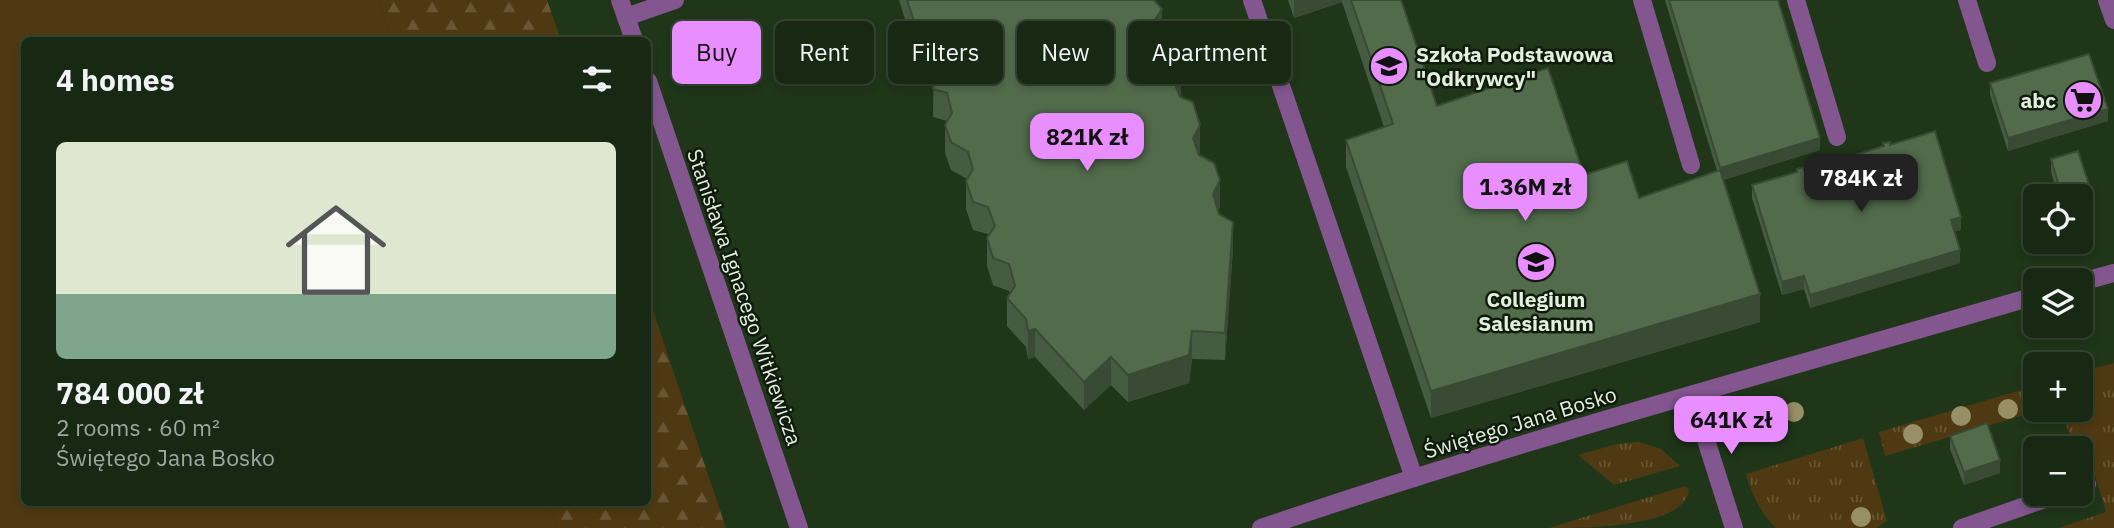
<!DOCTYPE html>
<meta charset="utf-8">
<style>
body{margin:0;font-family:"IBM Plex Sans",sans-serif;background:#243421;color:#f1f3f6;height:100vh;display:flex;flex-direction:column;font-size:26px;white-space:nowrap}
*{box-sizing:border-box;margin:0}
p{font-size:23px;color:#9ea6a0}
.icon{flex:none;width:38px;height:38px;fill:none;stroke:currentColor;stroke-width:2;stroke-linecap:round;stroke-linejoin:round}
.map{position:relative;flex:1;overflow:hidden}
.details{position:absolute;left:21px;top:37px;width:630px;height:469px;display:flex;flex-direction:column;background:#172813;border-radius:10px;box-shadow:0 4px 10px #0003,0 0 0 2px #364433}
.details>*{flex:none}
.guide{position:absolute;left:672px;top:21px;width:665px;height:63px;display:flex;gap:14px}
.tools{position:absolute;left:2023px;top:184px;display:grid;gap:14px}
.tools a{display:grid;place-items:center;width:70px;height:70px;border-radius:10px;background:#172813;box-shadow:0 4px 10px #0003,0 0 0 2px #364433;font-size:35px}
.price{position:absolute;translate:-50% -60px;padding:0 16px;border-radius:14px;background:#e88eff;color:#111;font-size:23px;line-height:46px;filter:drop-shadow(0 2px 4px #0008)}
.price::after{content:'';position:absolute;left:50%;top:42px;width:21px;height:16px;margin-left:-10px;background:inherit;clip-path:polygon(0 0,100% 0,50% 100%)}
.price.selected{background:#222;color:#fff}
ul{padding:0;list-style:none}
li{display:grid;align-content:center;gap:14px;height:371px;padding:0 35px}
li span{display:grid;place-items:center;height:217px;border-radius:10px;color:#555}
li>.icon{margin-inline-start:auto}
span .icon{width:126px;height:126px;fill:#fffc;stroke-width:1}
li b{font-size:30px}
h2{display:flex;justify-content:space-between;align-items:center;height:84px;padding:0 35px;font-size:30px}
.tag{padding:0 24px;border-radius:10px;background:#172813;box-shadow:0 4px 10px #0003,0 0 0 2px #364433;font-size:24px;line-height:63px}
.tag.selected{background:#e88eff;color:#111}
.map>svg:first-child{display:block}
.grass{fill:url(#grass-tufts)}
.forest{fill:url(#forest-firs)}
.park{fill:#4f3912}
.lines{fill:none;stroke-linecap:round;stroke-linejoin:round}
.service{stroke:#83568f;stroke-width:18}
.minor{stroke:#83568f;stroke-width:18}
.tertiary{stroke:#83568f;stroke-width:18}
.tree{fill:#978f65}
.wall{fill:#465c40}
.shaded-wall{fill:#394b34}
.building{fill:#516b4b;stroke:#394b34;stroke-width:2}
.labels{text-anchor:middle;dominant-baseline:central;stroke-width:5;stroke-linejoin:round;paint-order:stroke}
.poi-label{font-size:21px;font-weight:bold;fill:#e2f1de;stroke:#101b0e;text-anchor:start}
.street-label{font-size:21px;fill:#e2f1de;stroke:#101b0e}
</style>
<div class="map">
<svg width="2114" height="528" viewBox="0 0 2114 528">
<defs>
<pattern id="grass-tufts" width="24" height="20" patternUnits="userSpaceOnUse" patternTransform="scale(1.75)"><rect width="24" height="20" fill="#4f3912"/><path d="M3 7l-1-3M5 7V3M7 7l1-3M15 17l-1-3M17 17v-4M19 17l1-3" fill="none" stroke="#685634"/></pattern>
<pattern id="forest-firs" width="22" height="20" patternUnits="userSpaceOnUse" patternTransform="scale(1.75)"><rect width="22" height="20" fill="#4f3912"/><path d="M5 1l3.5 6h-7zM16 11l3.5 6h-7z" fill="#685634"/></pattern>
</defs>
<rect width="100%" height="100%" fill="#1f3619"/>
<!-- grass -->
<path class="grass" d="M2114,363V528H2059L2106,512L2094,472L2081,460V448H2074L2061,410H2081V372Z
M2035,386V410H2042L1885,456L1879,432Z
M1863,438L1887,521L1876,528H1776C1760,512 1752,495 1746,474Z
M1639,442L1661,449L1680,466L1614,485L1578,455L1617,444Z
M1685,486L1689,490C1684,528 1586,528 1549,528Z"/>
<!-- forest -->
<path class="forest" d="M378,0H547L561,40H391Z
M648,296L726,528H557L548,502H648Z"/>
<!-- park -->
<path class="park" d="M0,0H378L391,40H24V502H548L557,528H0Z"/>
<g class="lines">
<!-- service -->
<path class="service" d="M1252,0L1414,478
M1642,0L1691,165
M1796,0L1837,137
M1967,0L1987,63
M626,17L675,0"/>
<!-- minor -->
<path class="minor" d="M2107,0L2114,20
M2081,282L2114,273
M1692,396L1734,528
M2081,486L2087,484
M1261,528C1516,441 1777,371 2035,296
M1962,528L2059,494"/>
<!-- tertiary -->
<path class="tertiary" d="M620,0L634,40
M648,81L799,528"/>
</g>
<!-- trees -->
<g class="tree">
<circle cx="737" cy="75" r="10"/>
<circle cx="2008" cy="409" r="10"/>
<circle cx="1794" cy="412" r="10"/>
<circle cx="1961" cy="416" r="10"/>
<circle cx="1913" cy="434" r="10"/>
<circle cx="1861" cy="517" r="10"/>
</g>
<!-- wall -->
<path class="wall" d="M899,0H1154L1162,36L1160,40L1200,152L1199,155L1220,207L1218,212L1233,249L1225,360L1192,359L1189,383L1128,402L1111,385L1084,410L1035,357L1028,359L1026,347L1007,326V298L1010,294L1009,291L993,285L987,266V238L988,234L973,230L966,209V181L967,179L951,170L945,153V125L947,121L933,117L934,50L914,48Z
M1288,0H1401L1437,106L1584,175L1639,198L1717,171L1665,0H1778L1820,150L1723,180L1760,322L1431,418L1346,167V140L1384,127L1342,2L1294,18Z
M1990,83L2108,121L2008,151L1990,95Z
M1883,143L1890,145L1961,230L1955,231L1960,263L1810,308L1804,289L1782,295L1752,198V185L1883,147Z
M2078,151L2094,200V213L2081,217V196H2058L2051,172V159Z
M1950,436L2000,473L1964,485L1950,449Z"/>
<!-- shaded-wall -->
<path class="shaded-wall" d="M1294,0H1342V2L1294,18Z
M1162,9V36L1154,49V21Z
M1181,68V96L1174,109V82Z
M2108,109V121L2008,151V138Z
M1200,125V152L1193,165V138Z
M1820,138V150L1720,181V168Z
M1220,180V207L1213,221V194Z
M2094,200V213L2081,217V204Z
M1961,217V230L1951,232V220Z
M1233,222V249L1225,360V333Z
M1960,250V263L1810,308V295Z
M1804,276V289L1782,295V282Z
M1760,294V322L1431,418V391Z
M1035,329V357L1028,359V331Z
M1192,331V359L1189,383L1128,402V375Z
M1111,357V385L1084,410V382Z
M2000,460V473L1964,485V472Z"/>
<!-- building -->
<path class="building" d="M907,0H1154L1162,9L1154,21L1160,41L1173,46L1181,68L1174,82L1180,97L1193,102L1200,125L1193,138L1199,155L1214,163L1220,180L1213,194L1219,214L1233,222L1225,333L1192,331L1189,355L1128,375L1111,357L1084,382L1035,329L1028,331L1026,319L1007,298L1015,286L1009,264L993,258L987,238L995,226L988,207L973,202L966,181L973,169L968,152L951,142L945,125L952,113L947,93L933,89L936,23L914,21Z
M1351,0H1401L1437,106L1548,68L1584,175L1627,161L1639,198L1720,170L1760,294L1431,391L1346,140L1393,124Z
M1669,0H1778L1820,138L1720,168Z
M2089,54L2108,109L2008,138L1990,83Z
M1935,131L1961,217L1951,220L1960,250L1810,295L1804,276L1782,282L1752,185L1797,172V169L1803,167L1804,170L1839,160V157L1845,155V158L1884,146L1883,143L1890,142V145Z
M2078,151L2094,200L2081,204V196H2062L2051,159Z
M1987,423L2000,460L1964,472L1950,436Z"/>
<!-- icons -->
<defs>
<g id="school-disc" transform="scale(2.0125)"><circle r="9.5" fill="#e88eff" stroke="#101b0e"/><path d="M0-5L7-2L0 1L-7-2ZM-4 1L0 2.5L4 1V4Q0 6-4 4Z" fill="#111"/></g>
<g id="supermarket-disc" transform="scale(2.0125)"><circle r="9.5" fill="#e88eff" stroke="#101b0e"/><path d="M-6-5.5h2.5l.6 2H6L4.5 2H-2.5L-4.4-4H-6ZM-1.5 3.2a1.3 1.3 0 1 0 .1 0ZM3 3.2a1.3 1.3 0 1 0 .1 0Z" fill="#111"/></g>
</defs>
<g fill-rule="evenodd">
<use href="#school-disc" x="1389" y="66"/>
<use href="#supermarket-disc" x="2083" y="100"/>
<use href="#school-disc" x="1536" y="262"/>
</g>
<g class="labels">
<!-- poi labels -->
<g class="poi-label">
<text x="1416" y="54">Szkoła Podstawowa<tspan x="1416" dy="24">"Odkrywcy"</tspan></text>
<text x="2056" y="100" text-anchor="end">abc</text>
<text x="1536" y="299" text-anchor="middle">Collegium<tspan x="1536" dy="24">Salesianum</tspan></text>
</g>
<!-- street labels -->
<g class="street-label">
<text transform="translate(745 297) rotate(71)">Stanisława Ignacego Witkiewicza</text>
<text transform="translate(1520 422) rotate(-17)">Świętego Jana Bosko</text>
</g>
</g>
</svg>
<div class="tools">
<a><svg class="icon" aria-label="locate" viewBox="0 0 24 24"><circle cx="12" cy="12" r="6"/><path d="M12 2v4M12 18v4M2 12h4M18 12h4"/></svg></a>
<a><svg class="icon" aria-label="layers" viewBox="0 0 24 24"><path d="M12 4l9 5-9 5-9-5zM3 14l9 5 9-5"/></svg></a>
<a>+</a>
<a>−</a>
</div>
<b class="price" style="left:1087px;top:173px">821K zł</b>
<b class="price selected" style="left:1861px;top:214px">784K zł</b>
<b class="price" style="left:1525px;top:223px">1.36M zł</b>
<b class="price" style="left:1731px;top:456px">641K zł</b>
<div class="guide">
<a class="tag selected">Buy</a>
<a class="tag">Rent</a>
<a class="tag">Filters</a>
<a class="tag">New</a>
<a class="tag">Apartment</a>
</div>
<section class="details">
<h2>4 homes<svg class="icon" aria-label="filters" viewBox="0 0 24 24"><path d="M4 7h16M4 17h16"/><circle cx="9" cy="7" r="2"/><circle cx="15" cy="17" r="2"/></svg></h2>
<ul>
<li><span style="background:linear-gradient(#dfe7d0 70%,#7fa58c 0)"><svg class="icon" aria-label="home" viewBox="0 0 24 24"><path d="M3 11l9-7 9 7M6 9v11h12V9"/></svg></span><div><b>784 000 zł</b><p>2 rooms · 60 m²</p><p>Świętego Jana Bosko</p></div></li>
</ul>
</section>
</div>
